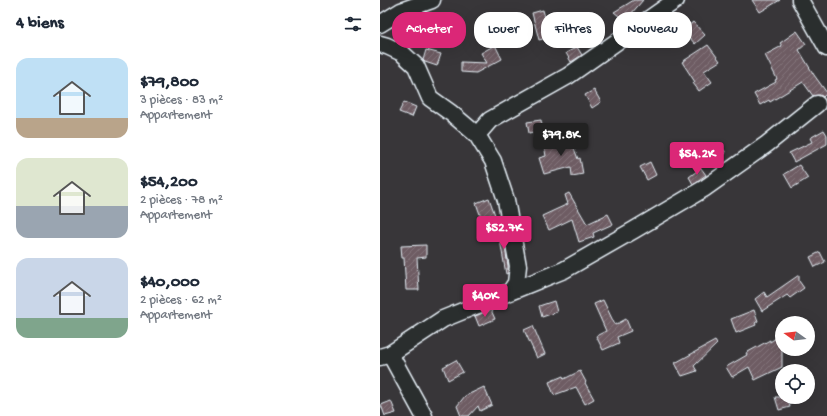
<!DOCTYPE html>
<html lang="fr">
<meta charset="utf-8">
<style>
body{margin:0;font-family:"Gochi Hand",sans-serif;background:#f2f2f3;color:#1f2937;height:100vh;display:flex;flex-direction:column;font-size:15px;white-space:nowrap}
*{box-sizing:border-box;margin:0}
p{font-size:13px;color:#747a83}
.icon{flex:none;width:22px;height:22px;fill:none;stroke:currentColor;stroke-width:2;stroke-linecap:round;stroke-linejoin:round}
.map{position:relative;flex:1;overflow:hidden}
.sheet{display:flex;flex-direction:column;background:#fff;width:380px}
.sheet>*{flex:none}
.hud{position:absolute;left:12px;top:12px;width:375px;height:36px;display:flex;gap:8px}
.needle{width:26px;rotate:285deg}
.fabs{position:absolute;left:395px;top:316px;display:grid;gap:8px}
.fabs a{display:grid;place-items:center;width:40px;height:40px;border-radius:50%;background:#fff;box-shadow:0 4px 16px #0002;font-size:20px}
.price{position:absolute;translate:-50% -34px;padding:0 9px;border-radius:4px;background:#db2777;color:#fff;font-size:13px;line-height:26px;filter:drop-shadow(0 1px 2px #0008)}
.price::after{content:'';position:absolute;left:50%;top:24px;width:12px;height:9px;margin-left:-6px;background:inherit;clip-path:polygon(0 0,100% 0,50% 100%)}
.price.on{background:#222;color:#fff}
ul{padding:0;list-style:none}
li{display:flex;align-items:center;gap:12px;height:100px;padding:0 16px}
li span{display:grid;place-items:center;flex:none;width:112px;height:80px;border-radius:12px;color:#555}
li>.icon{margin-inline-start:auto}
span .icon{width:48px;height:48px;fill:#fffc;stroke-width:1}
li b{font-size:17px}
h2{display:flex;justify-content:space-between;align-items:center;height:48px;padding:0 16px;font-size:17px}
.chip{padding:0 14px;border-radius:16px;background:#fff;box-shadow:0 4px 16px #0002;font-size:14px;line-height:36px}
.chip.on{background:#db2777;color:#fff}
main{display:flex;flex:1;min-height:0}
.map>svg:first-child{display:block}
.building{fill:url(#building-hatch);stroke:#e8f1f8}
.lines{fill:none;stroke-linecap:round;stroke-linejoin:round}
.minor-casing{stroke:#e8f1f8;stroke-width:19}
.minor{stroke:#2a2d2e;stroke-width:16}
</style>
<main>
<section class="sheet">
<h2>4 biens<svg class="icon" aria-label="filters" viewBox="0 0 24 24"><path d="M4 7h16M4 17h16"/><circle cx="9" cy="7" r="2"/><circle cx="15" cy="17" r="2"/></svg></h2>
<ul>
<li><span style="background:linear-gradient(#bfe0f5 75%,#b9a48a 0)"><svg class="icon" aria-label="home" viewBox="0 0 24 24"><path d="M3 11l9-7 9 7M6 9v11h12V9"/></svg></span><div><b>$79,800</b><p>3 pièces · 83 m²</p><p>Appartement</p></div></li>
<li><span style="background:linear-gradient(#dfe7d0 60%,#9aa5b1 0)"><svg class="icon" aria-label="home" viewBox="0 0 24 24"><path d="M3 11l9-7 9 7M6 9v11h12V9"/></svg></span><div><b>$54,200</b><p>2 pièces · 78 m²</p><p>Appartement</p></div></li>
<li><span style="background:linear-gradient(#c9d6e8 75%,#7fa58c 0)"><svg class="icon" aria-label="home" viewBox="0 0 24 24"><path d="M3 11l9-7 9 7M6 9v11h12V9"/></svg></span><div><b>$40,000</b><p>2 pièces · 62 m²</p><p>Appartement</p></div></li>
</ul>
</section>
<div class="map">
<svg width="447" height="416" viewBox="0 0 447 416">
<defs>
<pattern id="building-hatch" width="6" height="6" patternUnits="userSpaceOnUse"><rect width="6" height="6" fill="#6e5c63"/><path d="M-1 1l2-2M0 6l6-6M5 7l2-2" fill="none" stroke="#83747a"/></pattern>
</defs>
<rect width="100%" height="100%" fill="#383639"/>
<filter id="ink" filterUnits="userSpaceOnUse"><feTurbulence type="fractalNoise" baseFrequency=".025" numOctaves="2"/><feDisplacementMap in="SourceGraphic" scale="8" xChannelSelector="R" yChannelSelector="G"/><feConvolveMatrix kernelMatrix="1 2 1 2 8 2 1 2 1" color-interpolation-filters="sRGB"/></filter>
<g filter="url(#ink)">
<!-- building -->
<path class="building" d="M254,0H263L245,21L234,12Z
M372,0H400L380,12Z
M163,10L170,37L159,40L152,13Z
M313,22L325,35L315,44L303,30Z
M417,31L426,44L419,50L434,75L447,93L443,97L440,95L433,96L423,82L390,102L389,100L380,105L374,94L396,82L395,80L397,79L385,55L402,46L400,43Z
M115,45L122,59L96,73L81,72V62L107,63L101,53Z
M328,45L340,61L324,71L332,82L319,91L313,83L315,82L302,62Z
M197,47L202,55L191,62L186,53Z
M46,50L61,54L57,66L45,62L43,60Z
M214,90L221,102L212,108L205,95Z
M24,102L36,107L32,117L19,112Z
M161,120L164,136L154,138L153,132L149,133L147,122Z
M444,130L447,135V144L414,162L409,153L432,142L430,138Z
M189,135L198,159L200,158L203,174L192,176L191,167L164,174L159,158L166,156L164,145Z
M339,143L346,153L332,162L325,150Z
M270,162L276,175L267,180L260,167Z
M419,165L428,178L412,188L404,174Z
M321,168L326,175L313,184L309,177Z
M189,193L207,224L228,214L233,224L213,233L214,237L199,242L192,219L169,230L162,216L188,204L185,195Z
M109,198L115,215L102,220L96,203Z
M118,229H122L128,266V273L126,274Z
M46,245V257L37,258L39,290H26L24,258H22L21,246Z
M440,252L445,262L435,267L430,257Z
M419,275V281L424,288L410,298L407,295L382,311L375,299L384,292L387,297Z
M223,300L235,325L246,319L251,331L237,337L239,343L223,350L216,336L226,331L214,304Z
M174,301L177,312L162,317L159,306Z
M111,310L115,319L99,326L95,316Z
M374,310L378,321L375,323L376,325L356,333L351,319Z
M153,326L165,354L157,358L144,330Z
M402,334V367L375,380L369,367L352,377L346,367L367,355L366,353L390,340V342Z
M335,341L337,344L314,366L317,371L302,376L295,363Z
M76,360L83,372L68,380L63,367Z
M200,371L206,382L205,383L214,399L205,404L196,387L174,395L169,382L183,376L184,379Z
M104,387L112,405L100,411L98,406L89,416H81L77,406L85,396Z
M395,397H407L410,407L399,410Z
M11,401L16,413L5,416L1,405Z"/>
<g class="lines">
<!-- minor casing -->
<g class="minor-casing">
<path id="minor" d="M420,0L447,48
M0,24L21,11L52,0
M0,44L7,46L22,53L36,66L50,98L71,113L97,135L113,161L126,200L138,266L136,283L130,292
M97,135L110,120L188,76L296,0
M10,354L44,416
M0,357L10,354L63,319L184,270L254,230L325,188L387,144L437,104"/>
</g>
<!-- minor -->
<use href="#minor" class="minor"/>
</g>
</g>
</svg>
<div class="fabs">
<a><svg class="needle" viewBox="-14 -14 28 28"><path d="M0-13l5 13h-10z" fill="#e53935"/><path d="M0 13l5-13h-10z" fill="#747a83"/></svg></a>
<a><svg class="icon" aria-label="locate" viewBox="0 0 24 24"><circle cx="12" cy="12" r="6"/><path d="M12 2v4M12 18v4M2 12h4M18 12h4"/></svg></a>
</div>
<b class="price on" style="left:181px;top:157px">$79.8K</b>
<b class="price" style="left:317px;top:176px">$54.2K</b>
<b class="price" style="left:124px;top:250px">$52.7K</b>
<b class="price" style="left:105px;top:318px">$40K</b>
<div class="hud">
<a class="chip on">Acheter</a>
<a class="chip">Louer</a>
<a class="chip">Filtres</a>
<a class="chip">Nouveau</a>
</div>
</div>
</main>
